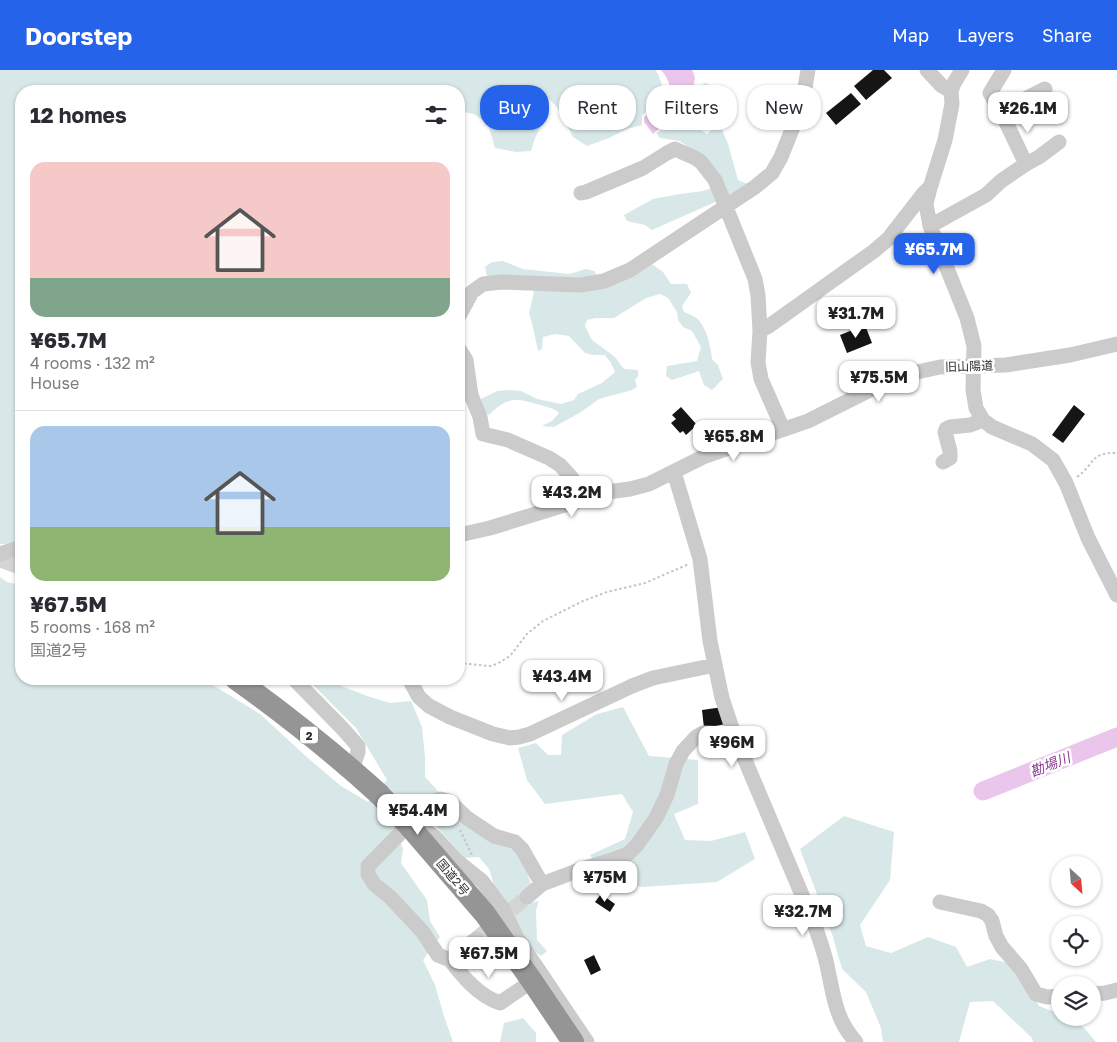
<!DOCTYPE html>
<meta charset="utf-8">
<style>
body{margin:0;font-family:"Golos Text","Noto Sans JP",sans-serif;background:#f2f2f3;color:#2b2b33;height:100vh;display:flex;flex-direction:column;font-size:19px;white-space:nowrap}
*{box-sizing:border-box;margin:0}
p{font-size:16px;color:#7c7c81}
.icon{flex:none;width:28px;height:28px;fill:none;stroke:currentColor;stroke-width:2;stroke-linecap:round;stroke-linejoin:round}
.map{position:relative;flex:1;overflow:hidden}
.details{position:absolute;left:15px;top:15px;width:450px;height:600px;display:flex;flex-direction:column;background:#fff;border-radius:20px;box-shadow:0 1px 4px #0004}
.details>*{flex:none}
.hud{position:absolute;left:480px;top:15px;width:475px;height:45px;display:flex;gap:10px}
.needle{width:32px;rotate:154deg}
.controls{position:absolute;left:1051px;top:786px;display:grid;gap:10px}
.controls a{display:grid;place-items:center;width:50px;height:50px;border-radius:50%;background:#fff;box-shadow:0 1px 4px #0004;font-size:25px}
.price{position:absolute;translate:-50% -42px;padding:0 11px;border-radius:10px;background:#fff;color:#222;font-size:16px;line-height:32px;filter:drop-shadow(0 1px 2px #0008)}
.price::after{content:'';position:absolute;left:50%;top:30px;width:15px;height:11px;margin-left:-8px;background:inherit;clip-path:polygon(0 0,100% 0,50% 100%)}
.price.selected{background:#2563eb;color:#fff}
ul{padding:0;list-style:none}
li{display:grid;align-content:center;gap:10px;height:265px;padding:0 15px}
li+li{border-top:1px solid #e1e1e2}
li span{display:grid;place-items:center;height:155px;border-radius:15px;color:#555}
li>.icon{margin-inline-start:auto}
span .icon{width:90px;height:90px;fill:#fffc;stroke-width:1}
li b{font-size:21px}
h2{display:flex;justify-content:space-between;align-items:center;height:60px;padding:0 15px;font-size:21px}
.tag{padding:0 18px;border-radius:20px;background:#fff;box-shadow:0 1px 4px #0004;font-size:18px;line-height:45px}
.tag.selected{background:#2563eb;color:#fff}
header{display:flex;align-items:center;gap:30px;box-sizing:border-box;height:70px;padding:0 25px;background:#2563eb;color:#fff}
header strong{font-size:24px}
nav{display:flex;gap:28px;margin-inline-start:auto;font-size:18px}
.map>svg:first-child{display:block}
.green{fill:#d8e8e8}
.water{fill:#eac6ec}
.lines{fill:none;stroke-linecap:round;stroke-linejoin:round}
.river{stroke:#eac6ec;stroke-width:19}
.building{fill:#151515}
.minor-tunnel{stroke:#d5d5d5;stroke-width:15;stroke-dasharray:15 8;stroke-linecap:butt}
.highway-tunnel{stroke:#d5d5d5;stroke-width:22;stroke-dasharray:22 11;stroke-linecap:butt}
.path{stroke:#c5c5c5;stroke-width:2;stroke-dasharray:2.5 2.5;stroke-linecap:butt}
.minor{stroke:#cbcbcb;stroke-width:15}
.highway{stroke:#959595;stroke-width:22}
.highway-bridge{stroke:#959595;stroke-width:22}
.labels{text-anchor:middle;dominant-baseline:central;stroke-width:5;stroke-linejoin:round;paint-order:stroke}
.shield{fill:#fff;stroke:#6d6d6d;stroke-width:1}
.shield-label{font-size:11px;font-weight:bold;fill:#2e2e2e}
.street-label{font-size:12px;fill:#2e2e2e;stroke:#fff}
.water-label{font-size:14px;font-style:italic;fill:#8c3a91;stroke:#fff}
</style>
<header>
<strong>Doorstep</strong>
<nav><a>Map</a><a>Layers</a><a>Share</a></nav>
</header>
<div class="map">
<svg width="1117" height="972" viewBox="0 0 1117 972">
<rect width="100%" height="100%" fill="#fff"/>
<!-- green -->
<path class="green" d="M0,0H655L658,4L665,23L642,46V55L627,59L609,68L587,76L573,67L557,37L544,24L538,37L543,52L535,68L531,81L516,82L495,78L488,54L474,44L459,41V21H21V473L0,474Z
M705,13L712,16L717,26L699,50L700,59L707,64L719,53L728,74L738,110L750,115L731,125L652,160L645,155L627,151L624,145L653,129L680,124L703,121L717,116L703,88L680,71L660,68L656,63L664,58L681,50L689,44L697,19Z
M503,191L523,199L569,204L586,199L594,201L604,215L652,194L663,202L671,214H687L691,223L682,236L684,242C687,243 692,245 695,247C706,254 711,277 712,289L718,295L723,309L712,320L704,315L699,301L672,310L666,306L667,296L697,291L701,277L692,261L683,257L678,250L677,242L668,228L660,224L646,228L614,248H596L587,250L585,256L592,270L615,287L624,299L638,300V306L635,310L637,317L632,320L599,329L581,342L554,357L542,356L552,351L559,343C554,338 547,337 540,335C516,328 508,326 489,345L483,342L481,329L497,321L509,320L521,321L537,329L561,334L574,330L578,324L602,313L615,302L611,293L605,285H593L585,283L569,266L555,264L543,267L542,279L538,281L533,257L529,243L534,222L520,207L487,206L485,197L492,192Z
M0,507L7,512L21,515V609H203L260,644L309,689L341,716L368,732L387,710L356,658L307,609H331L341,616L370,627L390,633L411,631L422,657L425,687V707L438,721L440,736L447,749L463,751L487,768L515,781L527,802L531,814L524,825L530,833L539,831L536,840L537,870L547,881L541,886L533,880L494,815L489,799L479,787L464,788L437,757L436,739L431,731L396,759L403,779L401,793L427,830L430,851L440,867L423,890L435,915L444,946L453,972H0Z
M623,637L649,686L698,690V734L674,744L685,770L711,771L745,762L755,789L717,812L642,817L607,808L590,785L625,769L633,742L622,724L545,734L527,710L518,678L536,673L548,685H561L562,665L597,644Z
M844,746L894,762L890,810L860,855L866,876L891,883L928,867L956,877L967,897L990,889L1018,895L1039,936L1060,944V948C1079,948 1085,959 1096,972H1033L1032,968L993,931L970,932L959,972H883L881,958L866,922L842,899L832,864L800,779Z
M523,948L536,963V972H500L504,953Z"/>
<!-- water -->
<path class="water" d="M661,0H691L693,1L695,8L690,37L687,44L679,49L660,58L653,64L644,52V47L663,32L670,24C670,12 668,9 661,0Z"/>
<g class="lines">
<!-- river -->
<path class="river" d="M983,721L1117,667"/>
</g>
<!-- building -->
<path class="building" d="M873,0H884L892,8L866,30L854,16Z
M851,23L861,34L836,55L826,43Z
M865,255L872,273L847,283L840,265Z
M1074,335L1085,344L1063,373L1052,365Z
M681,337L697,355L686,365L683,361L680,363L671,353L676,349L672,345Z
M723,637L726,654L704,658L702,640Z
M601,824L615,834L610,842L595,832Z
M594,885L601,900L591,905L584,890Z"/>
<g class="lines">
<!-- minor-tunnel -->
<path class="minor-tunnel" d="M476,869L527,827"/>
<!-- highway-tunnel -->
<path class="highway-tunnel" d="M0,486L21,494"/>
<!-- path -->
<path class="path" d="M1077,407C1095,394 1090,382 1117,383
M459,593L490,596L497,594L510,586L527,564L543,551L583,531L607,522L645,513L689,494
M460,760L473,787"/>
<!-- minor -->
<path class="minor" d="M927,0L942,16L951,21
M962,0L954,13L951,21L952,34L945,70L930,118L926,134L930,156L967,248L974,276L973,320L976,338L983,350L992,357L1032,374L1053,390L1066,413L1088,468L1117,525
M1004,0L990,23L1003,46L1026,94
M1003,46L1027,28L1045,19
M581,123L586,122L643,98L667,83L675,79L695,88L701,92L715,110L755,209L758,225L760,261L758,292L761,309L783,359
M930,156L986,125L1001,111L1026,94L1039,87L1059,72
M459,246L472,222L483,214L502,212L581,215L604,211L630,200L755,117L772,103L781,87L802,35L808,0
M760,261L769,256L874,181L888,169L923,124L929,118
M459,279L466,290L471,325L480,347L483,364L508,370L549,388L560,395L572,408L584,429
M943,392L950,388V381L945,362L946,359L950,357L970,355L983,350
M674,402L700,489L710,571L722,628L734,664L813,851C819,867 825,884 828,900C834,928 836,950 856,972
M459,465L490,458L607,422L630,419L649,414L703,387L808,351L884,313L917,302L940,297L1006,295L1070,285L1117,274
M0,484L21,477
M294,609L342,658L358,676V682L352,700
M409,609L419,627L429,636L450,647L493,664L510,668L519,667L530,664L632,616L653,608L715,595
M417,752L426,761L435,767L456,790L482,811L503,839L517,868L587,972
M527,827L542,814L582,799L612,790L628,784L637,775L656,748L667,725L676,694L683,681L696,667L703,663L734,664
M940,832L981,841L988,845L992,851L996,866L1002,877L1021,899L1036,924L1047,927L1060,926
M476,869L450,890C463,907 479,926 500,933L532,911
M450,890L438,885L422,861L390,827L374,814L368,804V796L430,733L440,729L449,731L467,748L494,766L515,772L522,779L542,814
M1092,924L1105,923L1117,920"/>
<!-- highway -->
<path class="highway" d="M236,609C286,645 334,683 379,724
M411,758L485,844L532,911L573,972"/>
<!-- highway-bridge -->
<path class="highway-bridge" d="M379,724L411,758"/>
</g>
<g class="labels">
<!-- shield labels -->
<rect class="shield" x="300" y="656.5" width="18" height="17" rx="4"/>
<g class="shield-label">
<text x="309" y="665">2</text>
</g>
<!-- street labels -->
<g class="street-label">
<text transform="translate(969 296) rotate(-2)">旧山陽道</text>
<text transform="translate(453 807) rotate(50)">国道2号</text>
</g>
<!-- water labels -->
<g class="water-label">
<text transform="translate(1050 694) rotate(-22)">勘場川</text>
</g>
</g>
</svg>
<div class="controls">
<a><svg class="needle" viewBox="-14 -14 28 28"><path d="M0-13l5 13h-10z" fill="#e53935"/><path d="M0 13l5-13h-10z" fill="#7c7c81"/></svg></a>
<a><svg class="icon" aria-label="locate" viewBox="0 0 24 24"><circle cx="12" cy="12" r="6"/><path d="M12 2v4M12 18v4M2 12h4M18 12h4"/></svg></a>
<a><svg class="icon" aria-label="layers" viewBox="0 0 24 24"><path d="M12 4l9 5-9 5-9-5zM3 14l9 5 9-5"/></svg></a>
</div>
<b class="price" style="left:1028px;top:64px">¥26.1M</b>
<b class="price selected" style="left:934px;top:205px">¥65.7M</b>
<b class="price" style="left:856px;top:269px">¥31.7M</b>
<b class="price" style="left:879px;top:333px">¥75.5M</b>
<b class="price" style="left:734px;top:392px">¥65.8M</b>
<b class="price" style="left:572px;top:448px">¥43.2M</b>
<b class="price" style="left:562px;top:632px">¥43.4M</b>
<b class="price" style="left:732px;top:698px">¥96M</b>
<b class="price" style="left:418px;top:766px">¥54.4M</b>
<b class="price" style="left:605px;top:833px">¥75M</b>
<b class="price" style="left:803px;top:867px">¥32.7M</b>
<b class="price" style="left:489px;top:909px">¥67.5M</b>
<div class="hud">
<a class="tag selected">Buy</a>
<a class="tag">Rent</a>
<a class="tag">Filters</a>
<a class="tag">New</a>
</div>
<section class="details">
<h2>12 homes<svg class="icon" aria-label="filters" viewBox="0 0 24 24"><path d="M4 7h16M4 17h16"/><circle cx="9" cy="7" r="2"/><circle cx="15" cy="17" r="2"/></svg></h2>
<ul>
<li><span style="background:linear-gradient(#f6c9c9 75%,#7fa58c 0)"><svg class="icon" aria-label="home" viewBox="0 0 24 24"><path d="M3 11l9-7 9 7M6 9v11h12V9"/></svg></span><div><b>¥65.7M</b><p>4 rooms · 132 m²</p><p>House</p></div></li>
<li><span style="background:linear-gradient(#a9c7e8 65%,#8fb573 0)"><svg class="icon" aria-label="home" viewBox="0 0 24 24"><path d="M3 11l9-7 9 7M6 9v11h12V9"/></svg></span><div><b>¥67.5M</b><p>5 rooms · 168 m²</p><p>国道2号</p></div></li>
</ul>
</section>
</div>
